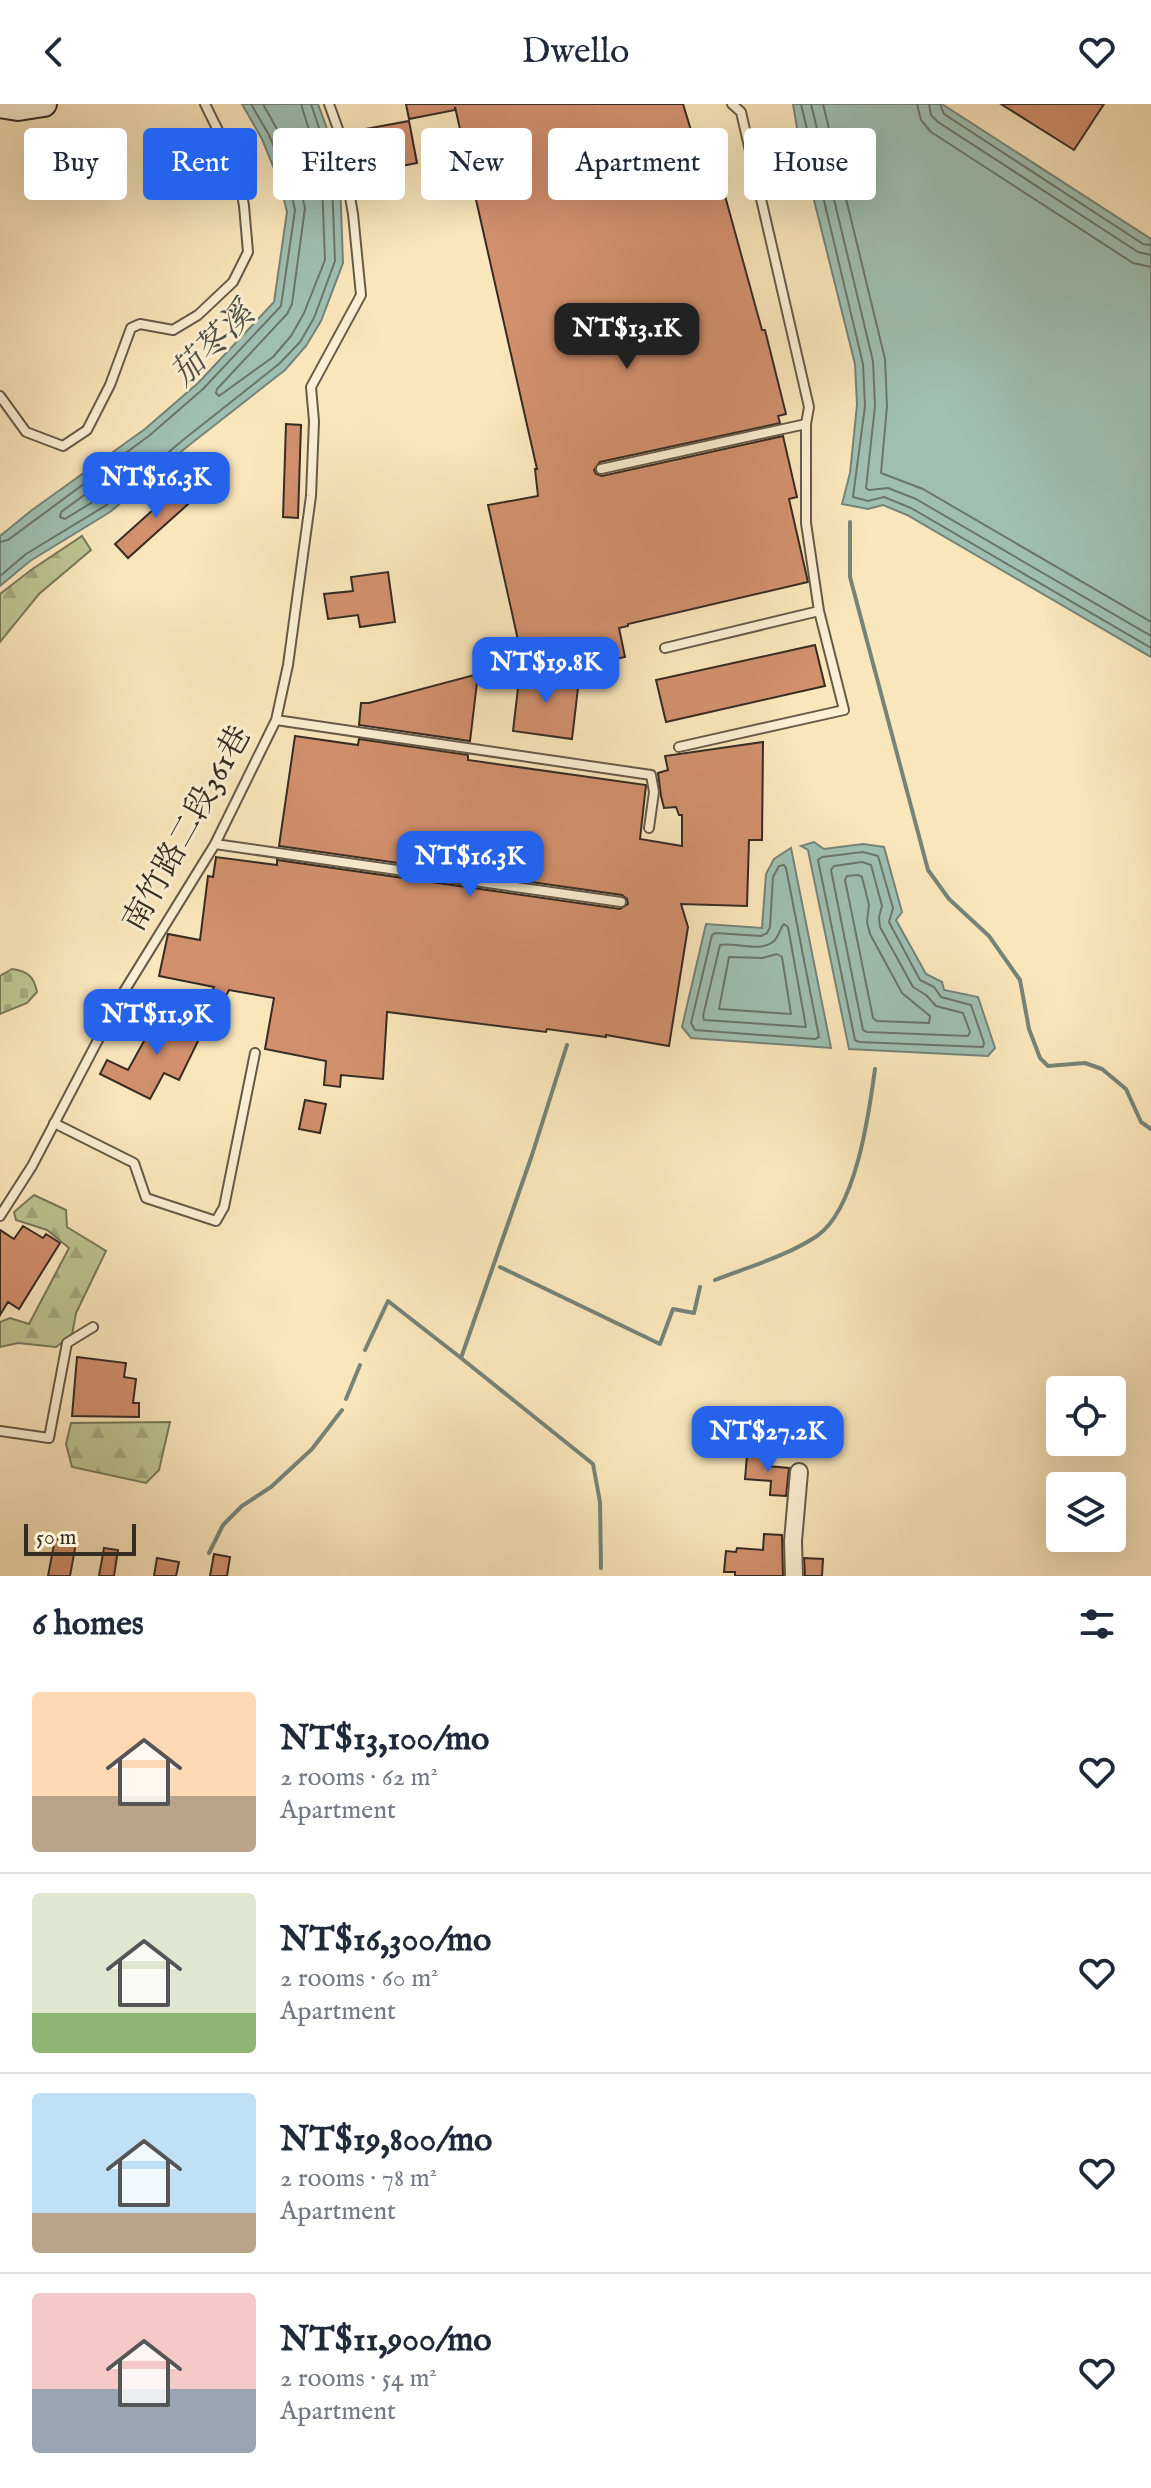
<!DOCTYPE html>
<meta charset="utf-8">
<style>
body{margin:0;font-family:"IM FELL English","Noto Serif TC",serif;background:#f2f2f3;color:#1f2937;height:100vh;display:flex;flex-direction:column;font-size:30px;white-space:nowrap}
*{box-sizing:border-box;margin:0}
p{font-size:26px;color:#747a83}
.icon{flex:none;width:44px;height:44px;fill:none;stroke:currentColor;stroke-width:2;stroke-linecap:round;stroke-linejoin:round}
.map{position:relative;height:1472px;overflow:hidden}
.sheet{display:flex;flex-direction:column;background:#fff;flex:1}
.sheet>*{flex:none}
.hud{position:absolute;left:24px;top:24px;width:1104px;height:72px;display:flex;gap:16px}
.buttons{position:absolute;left:1046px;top:1272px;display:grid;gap:16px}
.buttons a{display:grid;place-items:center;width:80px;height:80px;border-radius:8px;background:#fff;box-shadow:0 8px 32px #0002;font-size:40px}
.scale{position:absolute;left:24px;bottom:20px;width:112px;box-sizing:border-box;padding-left:8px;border:4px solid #362c23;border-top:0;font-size:22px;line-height:28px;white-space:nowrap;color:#362c23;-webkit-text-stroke:6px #fcefd3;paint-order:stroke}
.price{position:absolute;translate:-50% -68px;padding:0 18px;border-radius:16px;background:#2563eb;color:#fff;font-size:26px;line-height:52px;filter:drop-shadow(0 2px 4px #0008)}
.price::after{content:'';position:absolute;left:50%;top:48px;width:24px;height:18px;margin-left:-12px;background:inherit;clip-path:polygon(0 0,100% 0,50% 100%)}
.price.selected{background:#222;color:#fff}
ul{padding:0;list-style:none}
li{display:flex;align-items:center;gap:24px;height:200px;padding:0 32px}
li+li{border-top:2px solid #e0e1e3}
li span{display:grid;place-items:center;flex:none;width:224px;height:160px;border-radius:8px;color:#555}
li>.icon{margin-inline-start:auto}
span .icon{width:96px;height:96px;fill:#fffc;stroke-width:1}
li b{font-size:34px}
h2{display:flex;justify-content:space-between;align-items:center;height:96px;padding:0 32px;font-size:34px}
.chip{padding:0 28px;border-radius:8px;background:#fff;box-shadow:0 8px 32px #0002;font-size:28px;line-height:72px}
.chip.selected{background:#2563eb;color:#fff}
header{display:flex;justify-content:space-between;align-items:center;height:104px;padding:0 32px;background:#fff;font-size:36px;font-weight:600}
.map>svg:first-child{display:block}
.forest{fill:url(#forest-firs);stroke:#7a785a;stroke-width:2}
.cemetery{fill:url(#cemetery-stones);stroke:#7a785a;stroke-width:2}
.water{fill:#9ebfb2;stroke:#748479;stroke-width:2}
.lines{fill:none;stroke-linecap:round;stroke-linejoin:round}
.shore{stroke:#6a766a;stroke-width:2}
.stream{stroke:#748479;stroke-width:4}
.building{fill:#d2906d;stroke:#362c23;stroke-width:2;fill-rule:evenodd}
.lane-casing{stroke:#675a49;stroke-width:12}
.street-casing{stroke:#675a49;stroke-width:20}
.secondary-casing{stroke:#362c23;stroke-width:28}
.lane{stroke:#fcefd3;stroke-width:8}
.street{stroke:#fcefd3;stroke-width:16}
.secondary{stroke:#fcefd3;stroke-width:24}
.labels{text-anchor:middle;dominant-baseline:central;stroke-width:6;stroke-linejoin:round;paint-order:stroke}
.street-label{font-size:32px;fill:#362c23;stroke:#fcefd3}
.water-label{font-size:34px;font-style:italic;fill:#505147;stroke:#fcefd3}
</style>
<header><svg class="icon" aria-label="back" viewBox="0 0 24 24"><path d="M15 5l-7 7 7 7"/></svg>Dwello<svg class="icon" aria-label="heart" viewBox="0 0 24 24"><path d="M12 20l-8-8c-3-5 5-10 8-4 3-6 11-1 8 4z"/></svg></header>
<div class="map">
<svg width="1151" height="1472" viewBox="0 0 1151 1472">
<defs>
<pattern id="forest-firs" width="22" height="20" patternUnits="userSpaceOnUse" patternTransform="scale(2)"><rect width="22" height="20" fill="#bdc591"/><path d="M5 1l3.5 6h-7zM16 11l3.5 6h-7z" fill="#a3a97d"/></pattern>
<pattern id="cemetery-stones" width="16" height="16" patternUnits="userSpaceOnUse" patternTransform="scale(2)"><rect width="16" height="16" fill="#bdc591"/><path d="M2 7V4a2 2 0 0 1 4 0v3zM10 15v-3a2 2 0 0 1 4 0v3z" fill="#a3a97d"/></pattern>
</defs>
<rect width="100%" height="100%" fill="#fae6bb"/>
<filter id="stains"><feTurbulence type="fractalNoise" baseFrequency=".0025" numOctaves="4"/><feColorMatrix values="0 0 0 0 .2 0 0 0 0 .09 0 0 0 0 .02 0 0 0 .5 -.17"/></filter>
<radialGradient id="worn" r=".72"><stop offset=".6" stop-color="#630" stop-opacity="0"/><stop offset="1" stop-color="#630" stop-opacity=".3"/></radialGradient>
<!-- forest -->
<path class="forest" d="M82,432L91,446L39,490L0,538V490L31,466Z
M34,1091L66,1106L67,1123L106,1147L76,1209L72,1231L56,1243L18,1239L0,1243V1218L10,1214L29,1220L69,1144L47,1126L16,1116L14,1108Z
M170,1318L159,1366L146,1379L72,1363L66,1340L71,1319Z"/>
<!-- cemetery -->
<path class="cemetery" d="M12,865C27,867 34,872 37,888L27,899L0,910V872Z"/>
<!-- water -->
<path class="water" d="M242,0H318L330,33L340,77L343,159L321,217L306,242L285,266L188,342L110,408L30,457L0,482V432L32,406L145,325L198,279L274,198L287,108L280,79L262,35Z
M793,0H942L1151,135V553L907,411L883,401L868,405L842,400L850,369L857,301L855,260L799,36Z
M814,738L824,745L863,740L884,743L902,808L896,816L926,870L942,878L944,886L978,893L995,944L988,952L849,945L808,746L801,742Z
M791,744L831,944L691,934L682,923L706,820L762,824L766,770L774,755Z"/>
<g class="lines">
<!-- shore -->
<path class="shore" d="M263,0L278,27L297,72L305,104L292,200L287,210L217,285L216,289L219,292L273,253L291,232L304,209L325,156L322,79L313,39L301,0
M801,0L863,260L865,302L853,393L868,397L884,393L911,404L1151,544
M811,0L873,257L875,302L866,384L869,386L888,384L916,395L1151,532
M823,0L885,255L887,302L881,369L923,385L1151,518
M917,0L921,16L931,28L1133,159L1151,163
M929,0L931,11L938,18L1138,148L1151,151
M940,0L944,10L1143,140L1151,141
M124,362L129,363V368L99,394L65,415L60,413L61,408Z
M0,438L8,436L150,331L203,285L281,202L295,106L288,75L269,31L251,0
M0,472L26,450L105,402L183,336L279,260L300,238L314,214L335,157L332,77L323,36L311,0
M863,748L878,752L893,804L889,818L920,876L934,883L941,893L971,901L984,939L983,943L859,938L855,936L818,756L822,753Z
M862,758L871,761L882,802L879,813L880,823L913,883L926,891L936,902L963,909L970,928L968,932L867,928L863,926L831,766L834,762Z
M784,761L786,764L819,933L815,935L695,926L691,919L712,831L715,829L761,832L767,829L770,823L773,773L779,762Z
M858,771L862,773L869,801L867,818L870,830L902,889L930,912L929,919L877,917L873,914L845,776L847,772Z
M784,820L788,823L806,923L704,916L703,912L720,841C735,838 761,849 774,837C779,832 780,824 784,820Z
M777,850L782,853L791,910L719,905L729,853L762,854Z"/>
<!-- stream -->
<path class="stream" d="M850,418V473L928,766L949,795L989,832L1020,876L1029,925L1040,954L1048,962L1085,959L1102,965L1126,985L1141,1018L1151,1025
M567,941L532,1051L461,1254L593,1360L600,1398L601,1464
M500,1163L660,1240L673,1205L694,1209L700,1183
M715,1176C748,1163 787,1152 817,1132C856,1105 869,1010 875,965
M365,1246L388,1197L461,1254
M346,1295L360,1261
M209,1449L223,1421L242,1402L271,1383L312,1345L342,1306"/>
</g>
<!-- building -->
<path class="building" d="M406,0H683L694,36L722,30L726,49L714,52L762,226H765L786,310L778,312L780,319L600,358L594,366L596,370L602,372L783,332L797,393L789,395L808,478L628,520V522L619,524L625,553L576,563L570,535L520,545L488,401L538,392L535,365H537L455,3V6L409,15ZM608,32L614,55L574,64L569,41Z
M1001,0H1104L1074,46Z
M409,17L417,59L356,71L349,28Z
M286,320L301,321L298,414L283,413Z
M183,379L196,393L128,454L115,440Z
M388,468L395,518L360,523L358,511L328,515L324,490L353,487L351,473Z
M815,541L825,582L666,618L656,576Z
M520,567L579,575L572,635L513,627Z
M478,570L470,637L359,621L361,599H369Z
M295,632L358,641L359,635L468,651V656L646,681L640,735L682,742V711H679L676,703L664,704L661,692L658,669L668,666L665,652L763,638L762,736H749L747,802L681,800L688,823L669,942L606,931V933L547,925L546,928L387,908L383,975L341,971L340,983L324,981L326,957L265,945L274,894L229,886L209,923L196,917L214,883L159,872L168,830L200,836L208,772L213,773L216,753L277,761V756L620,805L628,800L627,795L622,791L279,742Z
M160,908L202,929L179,976L164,969L150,995L100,970L107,956L128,966Z
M305,996L326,1000L320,1029L299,1025Z
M23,1122L43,1134L46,1130L60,1139L19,1205L8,1198L0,1211V1126L14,1135Z
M77,1253L126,1259L124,1273L136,1275L133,1299H139V1313L72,1312Z
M747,1351L768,1353L767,1362L789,1364L786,1392L770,1391L771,1377L745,1375Z
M764,1430L782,1431L783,1472H735V1468H724L726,1447L736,1448L737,1444L763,1446Z
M55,1435L76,1439L70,1472H48Z
M104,1444L118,1446L114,1472H99Z
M214,1450L230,1453L227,1472H210Z
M157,1454L179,1458L176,1472H154Z
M804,1454L823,1455L822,1472H805Z"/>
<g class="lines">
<!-- lane casing -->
<g class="lane-casing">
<path id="lane" d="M0,292L26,328L63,342L87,326L110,281L131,224L140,220L173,226L198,211L233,178L248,148L244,102L238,67L205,0
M601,365L806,320L809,303L741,8L732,0
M665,544L819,507L806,419V320
M276,616L651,671L654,688L649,724
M679,643L844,606L819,507
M215,740L621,798
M54,1019L134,1059L146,1094L216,1117L224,1103L255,949
M0,1112L32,1062L120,894L215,740L276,616L288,561L311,392L314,317L311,283L361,191L353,110L338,25L329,0
M0,1327L49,1334L67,1239L93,1223"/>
</g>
<!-- street casing -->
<g class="street-casing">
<path id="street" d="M794,1472L793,1437L799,1368"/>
</g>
<!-- secondary casing -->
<g class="secondary-casing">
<path id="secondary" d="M0,1L18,4L44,0"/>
</g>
<!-- lane -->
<use href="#lane" class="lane"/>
<!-- street -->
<use href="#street" class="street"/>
<!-- secondary -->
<use href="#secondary" class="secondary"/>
</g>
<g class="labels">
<!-- street labels -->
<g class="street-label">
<text transform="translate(188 725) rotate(-61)">南竹路二段361巷</text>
</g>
<!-- water labels -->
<g class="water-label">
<text transform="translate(213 241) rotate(-45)">茄苳溪</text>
</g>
</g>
<rect width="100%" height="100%" filter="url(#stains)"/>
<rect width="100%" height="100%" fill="url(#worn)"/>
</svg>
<div class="buttons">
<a><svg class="icon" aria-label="locate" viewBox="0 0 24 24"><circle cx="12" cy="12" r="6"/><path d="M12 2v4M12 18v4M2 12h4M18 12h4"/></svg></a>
<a><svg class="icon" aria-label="layers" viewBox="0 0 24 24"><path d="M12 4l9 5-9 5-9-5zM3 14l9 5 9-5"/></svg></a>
</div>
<div class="scale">50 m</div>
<b class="price selected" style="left:627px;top:267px">NT$13.1K</b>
<b class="price" style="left:156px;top:416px">NT$16.3K</b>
<b class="price" style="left:546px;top:601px">NT$19.8K</b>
<b class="price" style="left:470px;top:795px">NT$16.3K</b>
<b class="price" style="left:157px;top:953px">NT$11.9K</b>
<b class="price" style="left:768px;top:1370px">NT$27.2K</b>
<div class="hud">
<a class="chip">Buy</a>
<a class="chip selected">Rent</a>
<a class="chip">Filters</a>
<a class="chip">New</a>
<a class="chip">Apartment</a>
<a class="chip">House</a>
</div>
</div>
<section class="sheet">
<h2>6 homes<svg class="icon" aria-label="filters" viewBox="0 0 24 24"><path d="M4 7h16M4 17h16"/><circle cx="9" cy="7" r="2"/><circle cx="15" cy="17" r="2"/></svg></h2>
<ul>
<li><span style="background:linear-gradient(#ffd9b3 65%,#b9a48a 0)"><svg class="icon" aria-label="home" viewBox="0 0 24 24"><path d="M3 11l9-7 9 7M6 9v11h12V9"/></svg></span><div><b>NT$13,100/mo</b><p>2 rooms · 62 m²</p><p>Apartment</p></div><svg class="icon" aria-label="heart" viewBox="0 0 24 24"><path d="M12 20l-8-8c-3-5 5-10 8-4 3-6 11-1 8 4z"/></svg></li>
<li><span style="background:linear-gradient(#dfe7d0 75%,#8fb573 0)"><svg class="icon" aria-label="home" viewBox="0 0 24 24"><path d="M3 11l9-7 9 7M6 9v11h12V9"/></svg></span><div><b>NT$16,300/mo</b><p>2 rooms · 60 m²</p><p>Apartment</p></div><svg class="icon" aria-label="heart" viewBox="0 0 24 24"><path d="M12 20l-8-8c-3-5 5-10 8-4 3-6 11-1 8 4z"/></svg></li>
<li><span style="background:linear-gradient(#bfe0f5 75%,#b9a48a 0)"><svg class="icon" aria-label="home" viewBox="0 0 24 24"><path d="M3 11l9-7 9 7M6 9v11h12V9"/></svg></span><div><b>NT$19,800/mo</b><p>2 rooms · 78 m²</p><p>Apartment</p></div><svg class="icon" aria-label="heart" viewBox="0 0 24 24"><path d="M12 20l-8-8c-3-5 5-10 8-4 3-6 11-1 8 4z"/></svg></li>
<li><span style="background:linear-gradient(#f6c9c9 60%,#9aa5b1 0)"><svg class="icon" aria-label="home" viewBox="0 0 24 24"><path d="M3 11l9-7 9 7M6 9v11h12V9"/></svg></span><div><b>NT$11,900/mo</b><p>2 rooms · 54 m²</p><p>Apartment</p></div><svg class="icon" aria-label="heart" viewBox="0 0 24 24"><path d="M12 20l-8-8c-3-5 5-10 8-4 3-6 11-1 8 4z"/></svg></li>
</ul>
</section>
